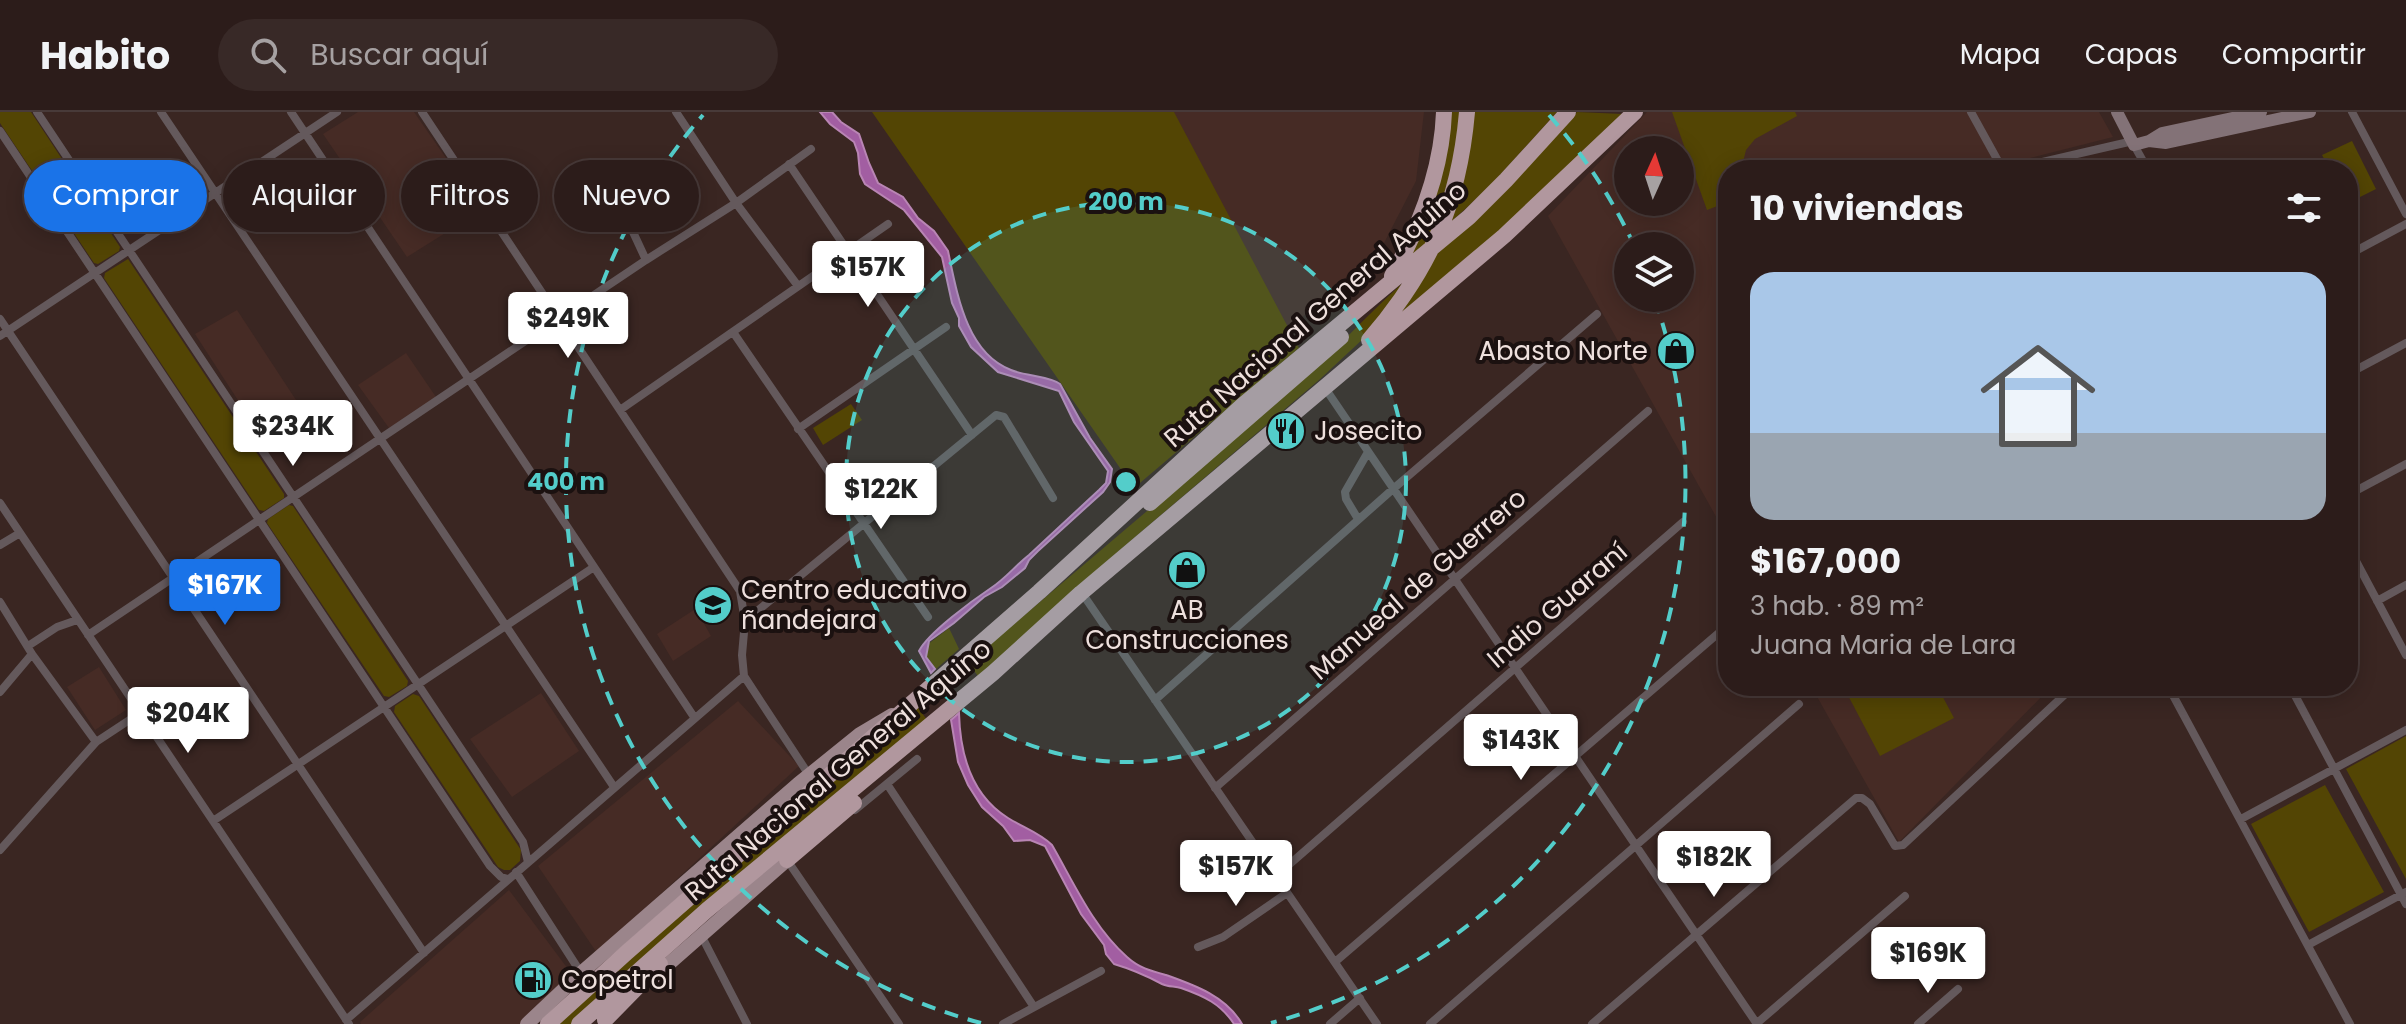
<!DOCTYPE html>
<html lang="es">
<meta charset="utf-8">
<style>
body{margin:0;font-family:Poppins,sans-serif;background:#382927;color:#f1f3f6;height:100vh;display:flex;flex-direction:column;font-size:30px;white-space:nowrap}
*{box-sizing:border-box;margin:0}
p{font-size:26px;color:#a6a1a2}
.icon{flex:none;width:44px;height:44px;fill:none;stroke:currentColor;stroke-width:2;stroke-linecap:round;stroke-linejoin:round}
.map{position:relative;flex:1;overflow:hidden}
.sheet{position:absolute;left:1718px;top:48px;width:640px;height:536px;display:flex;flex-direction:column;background:#2c1c1a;border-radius:32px;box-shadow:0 4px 20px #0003,0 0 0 2px #483a39}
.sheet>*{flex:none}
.top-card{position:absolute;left:24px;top:48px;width:760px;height:72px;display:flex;gap:16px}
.needle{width:52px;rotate:3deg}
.controls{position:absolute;left:1614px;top:24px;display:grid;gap:16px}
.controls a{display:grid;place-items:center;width:80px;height:80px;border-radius:50%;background:#2c1c1a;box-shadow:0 4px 20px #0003,0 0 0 2px #483a39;font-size:40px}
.price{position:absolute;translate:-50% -68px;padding:0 18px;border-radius:8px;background:#fff;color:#222;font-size:26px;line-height:52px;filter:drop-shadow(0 2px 4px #0008)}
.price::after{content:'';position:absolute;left:50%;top:48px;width:24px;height:18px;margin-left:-12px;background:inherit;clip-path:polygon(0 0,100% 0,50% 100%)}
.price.current{background:#1a73e8;color:#fff}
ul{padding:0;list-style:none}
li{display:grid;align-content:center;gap:16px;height:424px;padding:0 32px}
li span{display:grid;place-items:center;height:248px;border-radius:24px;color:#555}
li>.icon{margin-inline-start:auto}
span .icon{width:144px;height:144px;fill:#fffc;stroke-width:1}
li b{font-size:34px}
h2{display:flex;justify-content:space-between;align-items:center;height:96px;padding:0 32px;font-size:34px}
.chip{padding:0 28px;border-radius:36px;background:#2c1c1a;box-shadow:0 4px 20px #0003,0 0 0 2px #483a39;font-size:28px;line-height:72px}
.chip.current{background:#1a73e8;color:#fff}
header{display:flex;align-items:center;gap:48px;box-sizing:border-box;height:112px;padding:0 40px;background:#2c1c1a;border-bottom:2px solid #483a39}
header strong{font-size:38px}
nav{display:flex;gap:44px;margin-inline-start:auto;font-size:28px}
.search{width:560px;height:72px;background:#382927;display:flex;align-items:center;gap:20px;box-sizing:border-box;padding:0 28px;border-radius:44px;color:#a6a1a2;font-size:30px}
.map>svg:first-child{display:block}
.built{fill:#462b25;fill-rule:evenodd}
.green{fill:#534504}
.water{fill:#a25ea2;stroke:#b985b4;stroke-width:2}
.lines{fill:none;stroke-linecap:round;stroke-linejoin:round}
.street{stroke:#64595c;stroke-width:8}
.secondary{stroke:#837277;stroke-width:12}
.primary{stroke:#9b858b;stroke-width:14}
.highway{stroke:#b1979e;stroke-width:16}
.ring{fill:none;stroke:#53cdca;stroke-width:4;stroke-dasharray:14 10}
.labels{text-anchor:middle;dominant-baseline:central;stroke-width:8;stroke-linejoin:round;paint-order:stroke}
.street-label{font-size:26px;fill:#eee0dd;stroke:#1b1110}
.poi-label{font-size:26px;fill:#eee0dd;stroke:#1b1110;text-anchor:start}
.centre{fill:#53cdca;stroke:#1b1110;stroke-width:4}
.ring-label{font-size:24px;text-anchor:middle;font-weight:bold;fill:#53cdca;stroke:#1b1110;stroke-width:8;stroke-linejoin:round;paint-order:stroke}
</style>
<header>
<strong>Habito</strong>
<div class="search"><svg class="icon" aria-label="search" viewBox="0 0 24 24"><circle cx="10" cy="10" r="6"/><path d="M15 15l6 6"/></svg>Buscar aquí</div>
<nav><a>Mapa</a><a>Capas</a><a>Compartir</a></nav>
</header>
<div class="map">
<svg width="2406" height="912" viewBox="0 0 2406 912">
<rect width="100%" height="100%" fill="#3a2622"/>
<!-- built -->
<path class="built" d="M358,0H414L482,98L407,145L323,22Z
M1168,0H1424L1416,69L1384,131L1287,219Z
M1647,0H2099L2113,25L1983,58H1728V426L1548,104ZM1628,38H1680V90H1628ZM1628,134H1680V186H1628Z
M237,198L296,288L254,313L195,222Z
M406,241L438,288L389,316L358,273Z
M726,477L733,487L702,508L711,524L673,549L657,522Z
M99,555L126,598L95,618L67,575Z
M1811,574H2052L1899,730Z
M541,581L579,639L512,685L470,627Z
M738,589L799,654L597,841L538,754Z
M509,778L571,861L521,912H361L360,910Z"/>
<!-- green -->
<path class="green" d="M0,0H31L120,135L119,139L98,152L94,151L0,11Z
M872,0H1174L1299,236L1134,376Z
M1449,0H1461L1452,62L1429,129L1407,148Z
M1472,0H1557L1491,73L1449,112Z
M1577,0L1623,2L1524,100L1398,206L1438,140L1553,27Z
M1672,0H1795L1797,4L1755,27L1746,38L1741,58H1728V90L1707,98Z
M2352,29L2376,77L2348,91V58H2330L2322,43Z
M128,147L284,382V386L264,399L259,398L104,166L105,161Z
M1414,161L1364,226L1319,268L1114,443L978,564L968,551L1312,259C1347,226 1378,192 1414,161Z
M851,292L862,308L823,333L813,316Z
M289,393L293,394L408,569L407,574L389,585L384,584L267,411L268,407Z
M949,516L959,537L936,557L927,545V533Z
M1843,574H1937L1954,606L1880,644Z
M413,582L419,584L521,738L520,749L510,758H504L498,755L394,600L395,594Z
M917,594L927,608L572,912H555Z
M2406,624V767L2346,657Z
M2325,673L2384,780L2309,820L2251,712Z"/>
<!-- water -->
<path class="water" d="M820,0H832L841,10L859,22L869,51L878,71L903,85L918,106L934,119L948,139C957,181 966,241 1011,258C1025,264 1049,264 1060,272L1090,326L1112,357L1110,370L1103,380L1038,439L1029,448L1025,456L1002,475L984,485L954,511L929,529L926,545L935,557L931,561L919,539C928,521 973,488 991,476C1005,467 1016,453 1029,443L1099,378L1106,371L1108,359L1074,310L1059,279L998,260L971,235L959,214V206L952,191L942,145L904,98L865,72L860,62L858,41L854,30L830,12Z
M959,601C960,642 971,683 1008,706C1022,715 1040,721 1052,733C1074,771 1093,815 1127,845C1139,856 1151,859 1166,863C1194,873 1226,884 1242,912H1234C1221,892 1204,884 1181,876C1175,874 1168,875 1162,872C1147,864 1131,857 1114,852L1106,842L1104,833L1081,802L1045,734L1030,728L1014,729L1003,714L982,695L968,673L958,650L951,608Z"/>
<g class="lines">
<!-- street -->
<path class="street" d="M37,0L523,730L528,750
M161,0L614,675
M291,0L694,605
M422,0L740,479L745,509L742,543L744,564L809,663
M676,0L736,91L798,174
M1971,0L2003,58
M2352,0L2406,102
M0,19L490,754L501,765L508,767
M2134,33L2148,58
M789,52L972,323
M2008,58L2133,29
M614,79L646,148
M2348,143L2406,112
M0,207L424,841
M733,220L928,505
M0,224L337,0
M2348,262L2406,231
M1325,276L1757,912
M620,298L888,112
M798,317L946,215
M2348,383L2406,352
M0,391L349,912
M1358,407L1346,387L1345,380L1368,340
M0,433L20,421
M2348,434L2406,543
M1082,481L1377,912
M2377,489L2406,473
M0,490L32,542L96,630
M745,509L996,303L1004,305L1053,386
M88,523L646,148L736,91L811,37
M28,534L57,515L77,508
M2168,574L2350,912
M2290,574L2406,792
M0,580L32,542
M1155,588L1393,377L1597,202
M887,672L1034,895
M1215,676L1648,299
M855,698L917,647
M2241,707L2406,618
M213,709L594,455
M0,738L96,630L140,601
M787,748L899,912
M516,760L581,861
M1276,764L1683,410
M701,823L747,912
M2308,833L2406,780
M1198,835L1223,825L1287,781
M1335,850L1728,513
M346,908L744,564
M1003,912L1101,859
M1330,912L1360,886
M1430,912L1799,592
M1592,912L1856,686H1862L1870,692L1895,734L1903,733L2074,574
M1756,912L1905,784
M1918,912L1958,877"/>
<!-- secondary -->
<path class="secondary" d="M2117,0L2134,33L2149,29L2162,21L2261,0
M2149,29L2166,31L2310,0"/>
<!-- primary -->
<path class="primary" d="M655,864L787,748
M527,912L581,861L798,672L860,622L892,603"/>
<!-- highway -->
<path class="highway" d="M1392,164C1420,114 1442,59 1444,0
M1369,228C1430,158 1459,92 1467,0
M1150,391L1341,225
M787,748L854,691
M605,908L660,852
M548,912L626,841L1039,480L1243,293L1469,105L1506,68L1568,0
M579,912L707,798L993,561L1081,481L1504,124L1635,0"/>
</g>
<!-- distance rings -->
<circle cx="1126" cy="370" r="280" fill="#53cdca" fill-opacity=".12"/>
<g class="ring">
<circle cx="1126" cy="370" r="280"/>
<path d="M981 911A560 560 0 0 1 703 3M1549 3A560 560 0 0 1 1634 133M1655 188A560 560 0 0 1 1271 911"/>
</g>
<!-- icons -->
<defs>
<g id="shop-disc" transform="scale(2)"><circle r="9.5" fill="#53cdca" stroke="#1b1110"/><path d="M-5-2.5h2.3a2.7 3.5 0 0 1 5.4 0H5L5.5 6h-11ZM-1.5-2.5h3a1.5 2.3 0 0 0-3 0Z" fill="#111"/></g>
<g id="restaurant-disc" transform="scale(2)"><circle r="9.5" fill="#53cdca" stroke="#1b1110"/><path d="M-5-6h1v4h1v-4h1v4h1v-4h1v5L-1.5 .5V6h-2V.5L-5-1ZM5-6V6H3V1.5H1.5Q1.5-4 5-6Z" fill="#111"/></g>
<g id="school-disc" transform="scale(2)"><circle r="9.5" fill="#53cdca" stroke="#1b1110"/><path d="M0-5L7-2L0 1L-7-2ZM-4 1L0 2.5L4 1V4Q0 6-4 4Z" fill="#111"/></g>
<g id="fuel-disc" transform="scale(2)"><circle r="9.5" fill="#53cdca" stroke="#1b1110"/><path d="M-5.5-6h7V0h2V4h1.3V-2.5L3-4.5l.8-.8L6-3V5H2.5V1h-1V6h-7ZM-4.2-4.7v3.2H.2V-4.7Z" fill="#111"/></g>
</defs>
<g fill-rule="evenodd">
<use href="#shop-disc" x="1676" y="239"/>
<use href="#restaurant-disc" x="1286" y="319"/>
<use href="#shop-disc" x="1187" y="458"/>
<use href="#school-disc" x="713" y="493"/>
<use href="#fuel-disc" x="533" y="868"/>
</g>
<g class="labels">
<!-- street labels -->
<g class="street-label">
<text transform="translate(1315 202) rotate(-41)">Ruta Nacional General Aquino</text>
<text transform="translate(1418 472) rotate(-41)">Manueal de Guerrero</text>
<text transform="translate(1557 493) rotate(-41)">Indio Guaraní</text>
<text transform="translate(838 658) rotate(-40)">Ruta Nacional General Aquino</text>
</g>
<!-- poi labels -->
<g class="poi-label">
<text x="1648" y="239" text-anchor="end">Abasto Norte</text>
<text x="1314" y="319">Josecito</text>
<text x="741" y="478">Centro educativo<tspan x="741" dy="30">ñandejara</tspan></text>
<text x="1187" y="498" text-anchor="middle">AB<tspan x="1187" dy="30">Construcciones</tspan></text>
<text x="561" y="868">Copetrol</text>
</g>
</g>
<circle cx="1126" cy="370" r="12" class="centre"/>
<g class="ring-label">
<text x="1126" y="98">200 m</text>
<text x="566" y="378">400 m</text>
</g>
</svg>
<div class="controls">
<a><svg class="needle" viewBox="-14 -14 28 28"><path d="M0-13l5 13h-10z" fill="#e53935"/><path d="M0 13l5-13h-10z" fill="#a6a1a2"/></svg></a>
<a><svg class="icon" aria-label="layers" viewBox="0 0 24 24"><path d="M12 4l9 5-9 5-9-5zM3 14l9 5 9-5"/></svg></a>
</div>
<b class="price" style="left:868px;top:197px">$157K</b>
<b class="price" style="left:568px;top:248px">$249K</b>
<b class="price" style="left:293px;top:356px">$234K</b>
<b class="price" style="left:881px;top:419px">$122K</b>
<b class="price current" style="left:225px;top:515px">$167K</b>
<b class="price" style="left:188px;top:643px">$204K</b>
<b class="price" style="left:1521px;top:670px">$143K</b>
<b class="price" style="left:1714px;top:787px">$182K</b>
<b class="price" style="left:1236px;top:796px">$157K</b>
<b class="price" style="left:1928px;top:883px">$169K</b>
<div class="top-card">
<a class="chip current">Comprar</a>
<a class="chip">Alquilar</a>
<a class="chip">Filtros</a>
<a class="chip">Nuevo</a>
</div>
<section class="sheet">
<h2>10 viviendas<svg class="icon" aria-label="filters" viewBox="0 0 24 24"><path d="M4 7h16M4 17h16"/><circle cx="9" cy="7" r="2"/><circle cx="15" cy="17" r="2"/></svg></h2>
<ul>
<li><span style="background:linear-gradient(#a9c7e8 65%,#9aa5b1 0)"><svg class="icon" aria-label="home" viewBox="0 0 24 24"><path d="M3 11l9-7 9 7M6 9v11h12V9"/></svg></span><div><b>$167,000</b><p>3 hab. · 89 m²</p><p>Juana Maria de Lara</p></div></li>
</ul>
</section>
</div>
